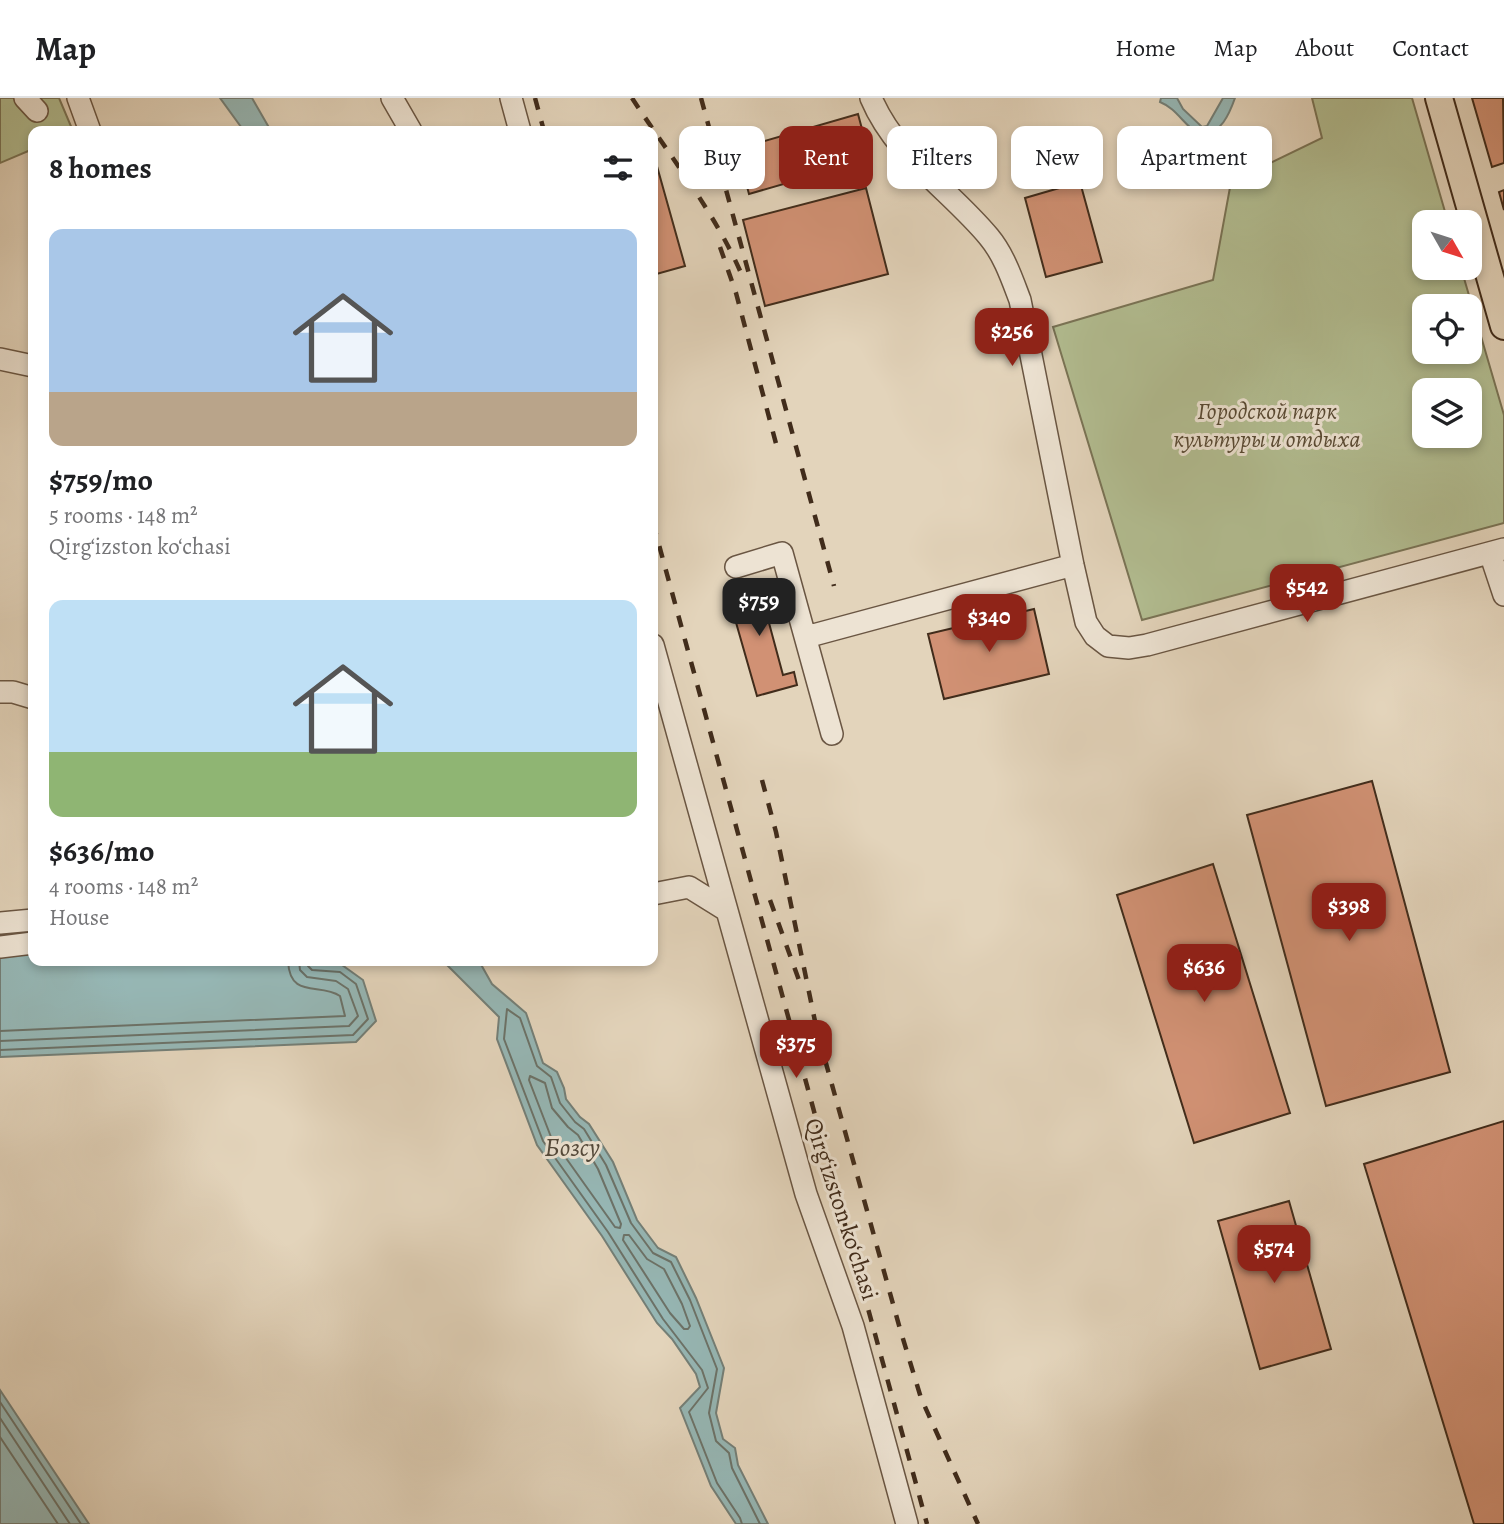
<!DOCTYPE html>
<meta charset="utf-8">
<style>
body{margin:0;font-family:Alegreya,serif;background:#f6f6f6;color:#202124;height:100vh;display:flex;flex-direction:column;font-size:26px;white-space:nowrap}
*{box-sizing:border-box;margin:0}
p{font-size:23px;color:#757577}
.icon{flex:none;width:38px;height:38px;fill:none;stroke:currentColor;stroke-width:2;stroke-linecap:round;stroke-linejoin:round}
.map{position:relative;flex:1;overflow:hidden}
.side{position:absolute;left:28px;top:28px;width:630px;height:840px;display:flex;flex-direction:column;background:#fff;border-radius:14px;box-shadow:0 4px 10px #0003}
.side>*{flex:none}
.top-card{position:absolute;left:679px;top:28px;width:665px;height:63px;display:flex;gap:14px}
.needle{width:46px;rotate:129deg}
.tools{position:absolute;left:1412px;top:112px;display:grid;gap:14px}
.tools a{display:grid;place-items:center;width:70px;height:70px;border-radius:14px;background:#fff;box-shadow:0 4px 10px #0003;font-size:35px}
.price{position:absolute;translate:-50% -60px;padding:0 16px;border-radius:14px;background:#8f2418;color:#fff;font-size:23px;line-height:46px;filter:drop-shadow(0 2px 4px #0008)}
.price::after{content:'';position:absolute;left:50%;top:42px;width:21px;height:16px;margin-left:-10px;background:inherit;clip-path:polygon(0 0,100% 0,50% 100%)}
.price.on{background:#222;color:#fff}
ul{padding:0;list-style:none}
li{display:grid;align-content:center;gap:14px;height:371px;padding:0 21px}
li span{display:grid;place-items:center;height:217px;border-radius:14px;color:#555}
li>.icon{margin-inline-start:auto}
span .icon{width:126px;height:126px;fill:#fffc;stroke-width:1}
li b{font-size:30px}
h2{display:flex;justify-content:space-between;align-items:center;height:84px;padding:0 21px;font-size:30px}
.tag{padding:0 24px;border-radius:14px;background:#fff;box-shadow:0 4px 10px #0003;font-size:24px;line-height:63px}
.tag.on{background:#8f2418;color:#fff}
header{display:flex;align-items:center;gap:42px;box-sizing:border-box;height:98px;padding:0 35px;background:#fff;border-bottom:2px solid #e0e0e0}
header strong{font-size:33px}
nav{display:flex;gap:38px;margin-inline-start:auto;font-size:24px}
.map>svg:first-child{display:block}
.green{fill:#b2bd91;stroke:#7a7456;stroke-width:2;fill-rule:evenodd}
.water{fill:#96b7b5;stroke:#747f77;stroke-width:2}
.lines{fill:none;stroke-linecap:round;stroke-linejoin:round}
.shore{stroke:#6c7268;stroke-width:2}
.building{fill:#d19174;stroke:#412c1b;stroke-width:2}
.minor-casing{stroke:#6a5643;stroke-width:24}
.major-casing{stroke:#412c1b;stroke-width:30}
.minor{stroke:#ede3d3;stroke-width:21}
.major{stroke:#e3d4bb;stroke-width:26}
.rail{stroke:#412c1b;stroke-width:4.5;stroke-dasharray:12 12;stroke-linecap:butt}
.labels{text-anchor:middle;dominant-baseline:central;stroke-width:6;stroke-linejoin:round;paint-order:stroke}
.park-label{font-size:24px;font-style:italic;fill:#584933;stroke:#ede3d3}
.street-label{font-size:24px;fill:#412c1b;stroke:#ede3d3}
.water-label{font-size:26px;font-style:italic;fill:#52483a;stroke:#ede3d3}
</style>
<header>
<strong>Map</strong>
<nav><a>Home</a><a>Map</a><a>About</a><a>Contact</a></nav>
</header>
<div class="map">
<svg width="1504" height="1426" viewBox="0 0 1504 1426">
<rect width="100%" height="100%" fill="#e3d4bb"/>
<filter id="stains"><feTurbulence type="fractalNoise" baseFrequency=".00286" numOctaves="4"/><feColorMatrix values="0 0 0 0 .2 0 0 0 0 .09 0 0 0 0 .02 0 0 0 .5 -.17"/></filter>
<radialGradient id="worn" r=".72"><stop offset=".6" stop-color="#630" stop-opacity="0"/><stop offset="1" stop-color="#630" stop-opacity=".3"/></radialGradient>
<!-- green -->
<path class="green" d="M0,0H59L73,33H33V51L0,65Z
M1312,0H1412L1448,124H1424V170H1461L1504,317V425L1142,522L1053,229L1213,182L1231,84L1322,40ZM1424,208H1470V254H1424ZM1424,292H1470V338H1424Z"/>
<!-- water -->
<path class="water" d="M220,0H252L271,33H244Z
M1161,0H1177L1183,11L1202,29L1207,28L1223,0H1235C1229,17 1221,35 1202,38C1185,30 1178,11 1160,4Z
M0,855L33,857V863H214L342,867L363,882L376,923L356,944L0,959Z
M443,863H479L492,886L526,915L543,965L557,974L564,990L566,1001L580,1019L589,1026L613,1064L637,1122L658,1150L676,1159L696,1200L724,1270L716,1315L723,1341L735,1350L738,1367L768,1426H736L711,1388L680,1310L700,1289L696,1276L672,1241L657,1225L602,1138L537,1047L497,941L499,919Z
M0,1292L89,1426H0Z"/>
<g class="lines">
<!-- shore -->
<path class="shore" d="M0,933L345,918L340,898C320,884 290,902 288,863
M0,943L349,928L358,918L348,891L336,883L307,879L300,872L299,863
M0,952L353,937L368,921L356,886L340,874L312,872L308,868V863
M530,978L545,985L552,1010L568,1029L578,1037L598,1071L621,1126L620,1130L615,1129L551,1039L529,982Z
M624,1137H629L647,1161L664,1171L682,1206L690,1228L688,1231H684L670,1215L623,1142Z
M0,1304L81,1426
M0,1320L70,1426
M0,1339L58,1426
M742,1426L740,1420L717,1385L689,1314L708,1290L702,1272L663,1221L608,1134L543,1043L504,941L507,911L520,920L537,968L551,979L560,1005L575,1024L584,1031L606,1067L631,1125L653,1155L671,1164L690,1202L717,1271L709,1315L716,1343L729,1355L732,1370L760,1426"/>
</g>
<!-- building -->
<path class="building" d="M1472,0H1503L1504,65L1492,69Z
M858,16L870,61L749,96L737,51Z
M653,54L685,168L653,177Z
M1080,84L1102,164L1046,179L1025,100Z
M866,90L888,176L765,208L743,122Z
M1504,92V112L1499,94Z
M762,483L770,510L775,508L779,522L769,525L783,577L794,574L797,587L757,598L727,493Z
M1034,511L1049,576L944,601L928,536Z
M1372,683L1450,974L1326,1008L1247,717Z
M1213,766L1290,1015L1194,1045L1117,797Z
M1504,1023V1426H1474L1364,1066Z
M1289,1103L1331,1251L1260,1271L1218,1123Z"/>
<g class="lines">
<!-- minor casing -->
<g class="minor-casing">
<path id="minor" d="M25,0L37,13
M78,0L90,33
M392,0L411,33
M511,0L520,33
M871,0C896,59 950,92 989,139C1004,157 1012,181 1020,202L1073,467L1086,524L1095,538L1108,548L1129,550L1147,547L1504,451
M0,261L33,268
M1490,455L1504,497
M736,469L782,455L832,636
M806,539L1073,467
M653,547L806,1096L853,1228L907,1426
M0,594H13L33,600
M653,796L689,789L726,812
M0,825L33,822
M0,849L33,845"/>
</g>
<!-- major casing -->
<g class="major-casing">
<path id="major" d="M1439,0L1504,228"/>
</g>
<!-- minor -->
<use href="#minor" class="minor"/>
<!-- major -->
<use href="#major" class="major"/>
<!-- rail -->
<path class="rail" d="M535,0L544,33
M632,0C669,57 714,113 741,175
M701,0L834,488
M720,149L736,195L778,353
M653,425L927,1426
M762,682L776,734L817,933L900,1231L921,1300L978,1426
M770,802L800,885"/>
</g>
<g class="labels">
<!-- park labels -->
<g class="park-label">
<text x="1267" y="313">Городской парк<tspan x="1267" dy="28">культуры и отдыха</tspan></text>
</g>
<!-- street labels -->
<g class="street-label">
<text transform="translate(842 1111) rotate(72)">Qirg‘izston ko‘chasi</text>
</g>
<!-- water labels -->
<g class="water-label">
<text x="572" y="1049">Бозсу</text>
</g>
</g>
<rect width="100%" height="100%" filter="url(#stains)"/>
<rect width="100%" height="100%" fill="url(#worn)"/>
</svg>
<div class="tools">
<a><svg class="needle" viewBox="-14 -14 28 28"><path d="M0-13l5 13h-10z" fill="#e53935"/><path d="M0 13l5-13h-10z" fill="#757577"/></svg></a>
<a><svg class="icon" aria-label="locate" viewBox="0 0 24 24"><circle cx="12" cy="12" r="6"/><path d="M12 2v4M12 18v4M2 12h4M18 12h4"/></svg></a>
<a><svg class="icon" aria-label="layers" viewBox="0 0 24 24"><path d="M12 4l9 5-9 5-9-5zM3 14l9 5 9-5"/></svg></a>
</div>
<b class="price" style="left:1012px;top:270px">$256</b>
<b class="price" style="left:1307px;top:526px">$542</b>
<b class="price on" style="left:759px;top:540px">$759</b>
<b class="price" style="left:989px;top:556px">$340</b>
<b class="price" style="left:1349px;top:845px">$398</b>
<b class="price" style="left:1204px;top:906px">$636</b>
<b class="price" style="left:796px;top:982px">$375</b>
<b class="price" style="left:1274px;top:1187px">$574</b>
<div class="top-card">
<a class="tag">Buy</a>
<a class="tag on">Rent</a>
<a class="tag">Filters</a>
<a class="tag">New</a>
<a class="tag">Apartment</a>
</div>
<section class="side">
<h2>8 homes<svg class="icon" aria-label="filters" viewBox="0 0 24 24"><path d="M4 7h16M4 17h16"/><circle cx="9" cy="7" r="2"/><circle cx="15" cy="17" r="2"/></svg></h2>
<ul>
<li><span style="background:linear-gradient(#a9c7e8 75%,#b9a48a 0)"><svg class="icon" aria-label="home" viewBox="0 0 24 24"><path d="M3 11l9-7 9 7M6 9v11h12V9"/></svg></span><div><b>$759/mo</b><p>5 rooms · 148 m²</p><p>Qirg‘izston ko‘chasi</p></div></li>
<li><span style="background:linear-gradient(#bfe0f5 70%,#8fb573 0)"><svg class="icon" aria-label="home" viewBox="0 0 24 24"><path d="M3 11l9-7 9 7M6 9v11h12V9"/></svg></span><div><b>$636/mo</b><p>4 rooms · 148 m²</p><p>House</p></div></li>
</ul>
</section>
</div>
